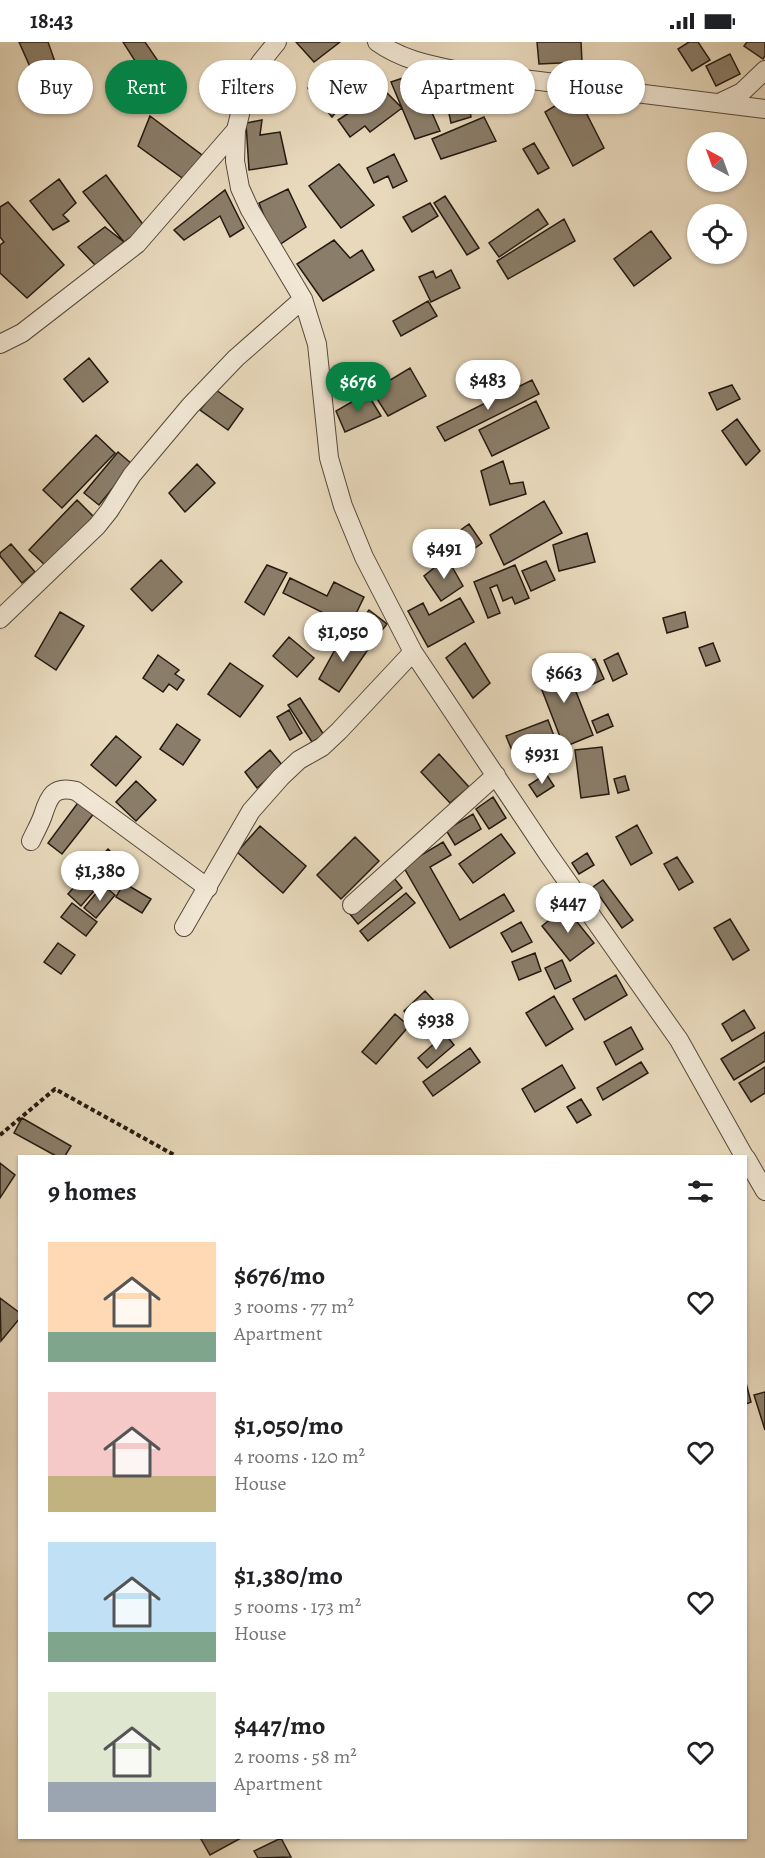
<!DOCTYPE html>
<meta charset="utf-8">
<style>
body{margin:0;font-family:Alegreya,serif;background:#f2f2f2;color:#202124;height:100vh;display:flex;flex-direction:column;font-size:22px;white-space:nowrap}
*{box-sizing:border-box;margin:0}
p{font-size:20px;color:#757577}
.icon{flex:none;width:33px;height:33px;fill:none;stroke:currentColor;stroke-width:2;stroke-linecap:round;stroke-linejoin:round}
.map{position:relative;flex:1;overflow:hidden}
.drawer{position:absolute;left:18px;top:1113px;width:729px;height:684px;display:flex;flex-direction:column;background:#fff;border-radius:0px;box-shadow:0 2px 4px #0004}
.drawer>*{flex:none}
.hud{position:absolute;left:18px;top:18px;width:729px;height:54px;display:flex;gap:12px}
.needle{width:39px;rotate:319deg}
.buttons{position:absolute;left:687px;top:90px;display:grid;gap:12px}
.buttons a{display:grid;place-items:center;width:60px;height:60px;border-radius:50%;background:#fff;box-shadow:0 2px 4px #0004;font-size:30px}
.price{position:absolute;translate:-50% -51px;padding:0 14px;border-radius:21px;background:#fff;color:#222;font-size:20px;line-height:39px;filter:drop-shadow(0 2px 3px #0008)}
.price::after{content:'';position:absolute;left:50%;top:36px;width:18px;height:14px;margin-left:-9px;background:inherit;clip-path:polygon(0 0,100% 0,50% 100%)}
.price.on{background:#0b8043;color:#fff}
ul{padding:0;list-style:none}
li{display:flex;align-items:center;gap:18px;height:150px;padding:0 30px}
li span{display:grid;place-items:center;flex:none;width:168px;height:120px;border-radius:0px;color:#555}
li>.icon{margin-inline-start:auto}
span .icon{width:72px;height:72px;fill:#fffc;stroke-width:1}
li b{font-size:26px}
h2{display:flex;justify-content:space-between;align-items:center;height:72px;padding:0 30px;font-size:26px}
.pill{padding:0 21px;border-radius:27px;background:#fff;box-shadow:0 2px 4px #0004;font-size:21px;line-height:54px}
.pill.on{background:#0b8043;color:#fff}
.status{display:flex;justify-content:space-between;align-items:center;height:42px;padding:0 30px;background:#fff;direction:ltr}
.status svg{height:16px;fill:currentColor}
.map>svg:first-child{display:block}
.building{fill:#8a7d69;stroke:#241910;stroke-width:1.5}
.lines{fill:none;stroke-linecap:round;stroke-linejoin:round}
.street-casing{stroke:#55493b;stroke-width:20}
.path{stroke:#241910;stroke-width:4;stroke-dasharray:4.5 3;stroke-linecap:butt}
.street{stroke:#f0e6d3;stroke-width:18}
</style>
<div class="status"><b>18:43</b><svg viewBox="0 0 49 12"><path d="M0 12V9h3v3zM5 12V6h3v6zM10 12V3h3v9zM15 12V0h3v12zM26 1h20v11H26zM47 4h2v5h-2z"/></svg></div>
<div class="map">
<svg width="765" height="1816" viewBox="0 0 765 1816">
<rect width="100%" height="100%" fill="#e8d9bc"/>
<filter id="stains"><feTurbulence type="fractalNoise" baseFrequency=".00333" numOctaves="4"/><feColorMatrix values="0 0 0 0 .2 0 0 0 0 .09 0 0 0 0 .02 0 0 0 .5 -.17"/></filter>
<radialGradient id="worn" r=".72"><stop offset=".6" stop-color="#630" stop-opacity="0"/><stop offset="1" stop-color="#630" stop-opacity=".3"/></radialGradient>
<!-- building -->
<path class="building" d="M19,0H48L68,57L47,63Z
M123,0H145L160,22L144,33Z
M296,0H340L314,20Z
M537,0H581L582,20L539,22Z
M689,0H698L710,18L692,29L678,7Z
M747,0H765V14L763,17L744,4Z
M730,12L740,32L716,44L706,24Z
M268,24L288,37L277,59L255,50Z
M323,32L343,62L332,75L308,46Z
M415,32L440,89L415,97L391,40Z
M464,38L471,75L451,81L443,43Z
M384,48L402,66L370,90L365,84L350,95L338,78Z
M576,51L604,106L573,124L545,70Z
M150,74L202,113L185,138L138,104Z
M484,75L496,99L441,117L432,97Z
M262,78L260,93L280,90L287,122L249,128L246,81Z
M534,101L549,126L538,132L523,107Z
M394,112L407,139L393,146L388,134L374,141L367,126Z
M339,122L374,163L341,186L309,144Z
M106,133L145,185L124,200L83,150Z
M59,137L76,161L63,173L69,179L53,188L30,159Z
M288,147L306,185L276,205L259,161Z
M225,148L244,186L230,195L220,174L184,198L174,188Z
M445,154L479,206L467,213L434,161Z
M8,160L64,223L27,256L0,231V203L4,200L0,195V165Z
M430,161L438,174L412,190L403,175Z
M538,167L548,182L499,215L489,201Z
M564,177L575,199L508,237L497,219Z
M105,185L124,200L95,223L78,205Z
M651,189L671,216L634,244L614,217Z
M334,198L350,216L362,208L374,228L323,259L297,222Z
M451,228L460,246L431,260L419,235L433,229L436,236Z
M428,259L437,274L401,294L393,279Z
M89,316L108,340L83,360L64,337Z
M410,326L426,354L388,374L372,349Z
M532,338L539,352L445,399L437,385Z
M732,343L740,357L717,368L709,351Z
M216,348L243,367L228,388L200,368Z
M367,351L381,374L345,390L336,369Z
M536,359L549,386L492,414L479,388Z
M737,377L760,409L746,423L722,389Z
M96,393L115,411L62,466L43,448Z
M118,410L132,422L99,463L84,451Z
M503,419L510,442L523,440L526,452L490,463L481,429Z
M197,422L215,441L185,470L169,451Z
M77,458L94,475L46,524L29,508Z
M544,459L562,491L504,523L490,493Z
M469,482L482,501L457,519L444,500Z
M587,491L595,520L559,529L553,503Z
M11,502L35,530L22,541L0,514V511Z
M447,516L463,544L441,559L424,534Z
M161,518L182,540L152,569L131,547Z
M546,519L555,538L531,549L522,529Z
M267,523L287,531L264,573L245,560Z
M515,523L529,556L515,562L512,555L503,559L497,543L490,546L500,571L488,576L474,540Z
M290,536L327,554L334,540L364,555L350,584L283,551Z
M460,556L474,580L428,605L408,569L423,561L429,573Z
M369,568L387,582L371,602L353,589Z
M60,570L84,584L56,628L35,614Z
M685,570L688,585L667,591L663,576Z
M343,593L369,606L339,650L319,637Z
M289,595L314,616L297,635L273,614Z
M465,601L490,641L473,656L446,616Z
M713,601L720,619L706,624L699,606Z
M618,611L627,632L613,639L604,618Z
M158,613L179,628L175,632L184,638L177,648L169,642L163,650L143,636Z
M595,617L604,637L589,644L580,623Z
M564,619L593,693L564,705L535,630Z
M230,621L263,644L240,675L208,652Z
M300,656L324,693L312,700L288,663Z
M289,668L302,691L290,698L277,675Z
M608,672L613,684L597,691L592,679Z
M548,678L557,702L516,718L506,694Z
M177,682L200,698L183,723L160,707Z
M116,694L141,715L116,744L91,723Z
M602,705L609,752L581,756L575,708Z
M270,708L283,724L257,746L245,730Z
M439,712L469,745L450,761L421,730Z
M546,732L554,744L537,755L529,743Z
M625,734L629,748L618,751L614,737Z
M136,739L156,758L136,779L116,760Z
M493,755L506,776L489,787L476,767Z
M80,758L95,770L62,812L48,801Z
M473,772L481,787L455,803L446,788Z
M637,783L652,811L631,823L616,795Z
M260,784L306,824L283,851L237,810Z
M501,792L515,811L473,841L459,822Z
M355,795L379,819L341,857L317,833Z
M443,800L451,813L430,825L460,878L504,852L514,869L450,906L403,824Z
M108,807L121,820L99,843L86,830Z
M587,811L594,823L579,832L572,821Z
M677,815L693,840L679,848L664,822Z
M85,833L99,843L81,864L68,852Z
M394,836L402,846L358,882L350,872Z
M603,838L633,878L622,886L593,845Z
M124,841L151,857L142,871L116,855Z
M103,843L115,853L96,876L84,866Z
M406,851L415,861L368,899L360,889Z
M72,861L97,880L86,894L61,875Z
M565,865L594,901L570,919L542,884Z
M730,877L749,908L733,918L714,886Z
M521,880L532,900L512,910L501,891Z
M58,901L75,913L61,932L44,920Z
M535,911L541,929L519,938L512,920Z
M562,918L571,939L555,947L545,926Z
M616,933L627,953L585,978L573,957Z
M425,949L449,975L428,995L404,969Z
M554,954L573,987L546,1004L526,971Z
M744,968L755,986L732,999L722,982Z
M395,972L409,984L376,1022L362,1010Z
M631,985L643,1007L616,1023L604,1000Z
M765,990V1019L734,1038L721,1017Z
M445,992L454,1003L427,1026L418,1016Z
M470,1006L480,1020L433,1054L423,1040Z
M641,1020L648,1031L603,1058L597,1046Z
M562,1023L575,1046L535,1070L522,1047Z
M765,1025V1051L751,1060L739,1041Z
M581,1057L591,1073L577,1081L567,1065Z
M22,1076L71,1104L65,1114H56L14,1091Z
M0,1121L15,1133L0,1156Z
M0,1256L20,1271V1276L1,1299Z
M746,1341L751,1360L746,1362Z
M765,1350V1388L754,1353Z
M203,1796H241L210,1813L201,1797Z
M281,1796L291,1815L258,1816L254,1809Z"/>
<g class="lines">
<!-- street casing -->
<g class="street-casing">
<path id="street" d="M277,0L260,21L244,56L236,88L235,119L240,146L250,168L303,257L317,302L329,416L343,464L364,515L413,610L548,812L679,998L744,1114
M377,0C402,18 430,23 459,29L765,67
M719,61L742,50L765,28
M0,302L22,291L137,202L236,88
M0,577L97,484L109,469L132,433L190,364L236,316L303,257
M31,799C35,790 40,782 43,773C49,754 54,743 76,749L208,846
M352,863L496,733
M184,885L251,769L281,735L299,718L322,705L339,689L413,610
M746,1116L765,1149"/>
</g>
<!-- path -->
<path class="path" d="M0,1093L55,1047L176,1114"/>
<!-- street -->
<use href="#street" class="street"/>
</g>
<rect width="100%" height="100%" filter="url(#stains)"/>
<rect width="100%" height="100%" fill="url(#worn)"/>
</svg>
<div class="buttons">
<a><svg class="needle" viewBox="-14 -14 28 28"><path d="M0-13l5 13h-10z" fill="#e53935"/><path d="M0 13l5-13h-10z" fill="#757577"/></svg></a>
<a><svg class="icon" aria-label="locate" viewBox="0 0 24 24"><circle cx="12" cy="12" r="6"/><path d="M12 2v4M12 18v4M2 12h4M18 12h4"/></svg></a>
</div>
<b class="price" style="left:488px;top:369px">$483</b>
<b class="price on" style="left:358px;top:371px">$676</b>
<b class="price" style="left:444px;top:538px">$491</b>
<b class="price" style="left:343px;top:621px">$1,050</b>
<b class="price" style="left:564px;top:662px">$663</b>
<b class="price" style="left:542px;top:743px">$931</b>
<b class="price" style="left:100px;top:860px">$1,380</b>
<b class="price" style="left:568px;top:892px">$447</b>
<b class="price" style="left:436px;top:1009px">$938</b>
<div class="hud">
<a class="pill">Buy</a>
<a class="pill on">Rent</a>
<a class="pill">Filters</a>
<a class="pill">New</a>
<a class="pill">Apartment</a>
<a class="pill">House</a>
</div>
<section class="drawer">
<h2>9 homes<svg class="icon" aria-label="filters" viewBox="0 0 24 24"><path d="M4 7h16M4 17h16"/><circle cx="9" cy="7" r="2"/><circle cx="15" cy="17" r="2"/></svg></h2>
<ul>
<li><span style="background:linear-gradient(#ffd9b3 75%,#7fa58c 0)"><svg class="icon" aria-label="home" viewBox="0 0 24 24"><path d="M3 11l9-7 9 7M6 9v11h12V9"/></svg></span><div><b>$676/mo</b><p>3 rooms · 77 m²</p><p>Apartment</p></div><svg class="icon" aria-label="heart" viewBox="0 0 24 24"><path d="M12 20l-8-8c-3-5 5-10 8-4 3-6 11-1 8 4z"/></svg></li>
<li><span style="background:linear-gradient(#f6c9c9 70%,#c2b280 0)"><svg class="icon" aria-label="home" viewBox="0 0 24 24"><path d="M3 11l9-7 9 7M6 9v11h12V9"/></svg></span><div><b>$1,050/mo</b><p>4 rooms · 120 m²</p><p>House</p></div><svg class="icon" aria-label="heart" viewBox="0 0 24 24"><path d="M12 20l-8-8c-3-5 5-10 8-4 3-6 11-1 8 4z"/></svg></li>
<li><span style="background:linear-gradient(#bfe0f5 75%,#7fa58c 0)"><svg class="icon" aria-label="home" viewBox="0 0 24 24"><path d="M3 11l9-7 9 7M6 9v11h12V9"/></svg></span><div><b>$1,380/mo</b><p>5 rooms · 173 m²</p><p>House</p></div><svg class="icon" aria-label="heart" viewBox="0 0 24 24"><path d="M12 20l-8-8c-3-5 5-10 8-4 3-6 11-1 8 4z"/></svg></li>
<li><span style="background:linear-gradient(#dfe7d0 75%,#9aa5b1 0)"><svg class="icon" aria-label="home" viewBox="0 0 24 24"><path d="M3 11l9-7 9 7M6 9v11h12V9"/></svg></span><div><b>$447/mo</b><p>2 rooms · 58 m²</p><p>Apartment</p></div><svg class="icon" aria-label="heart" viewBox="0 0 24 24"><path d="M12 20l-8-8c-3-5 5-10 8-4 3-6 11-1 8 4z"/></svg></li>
</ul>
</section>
</div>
